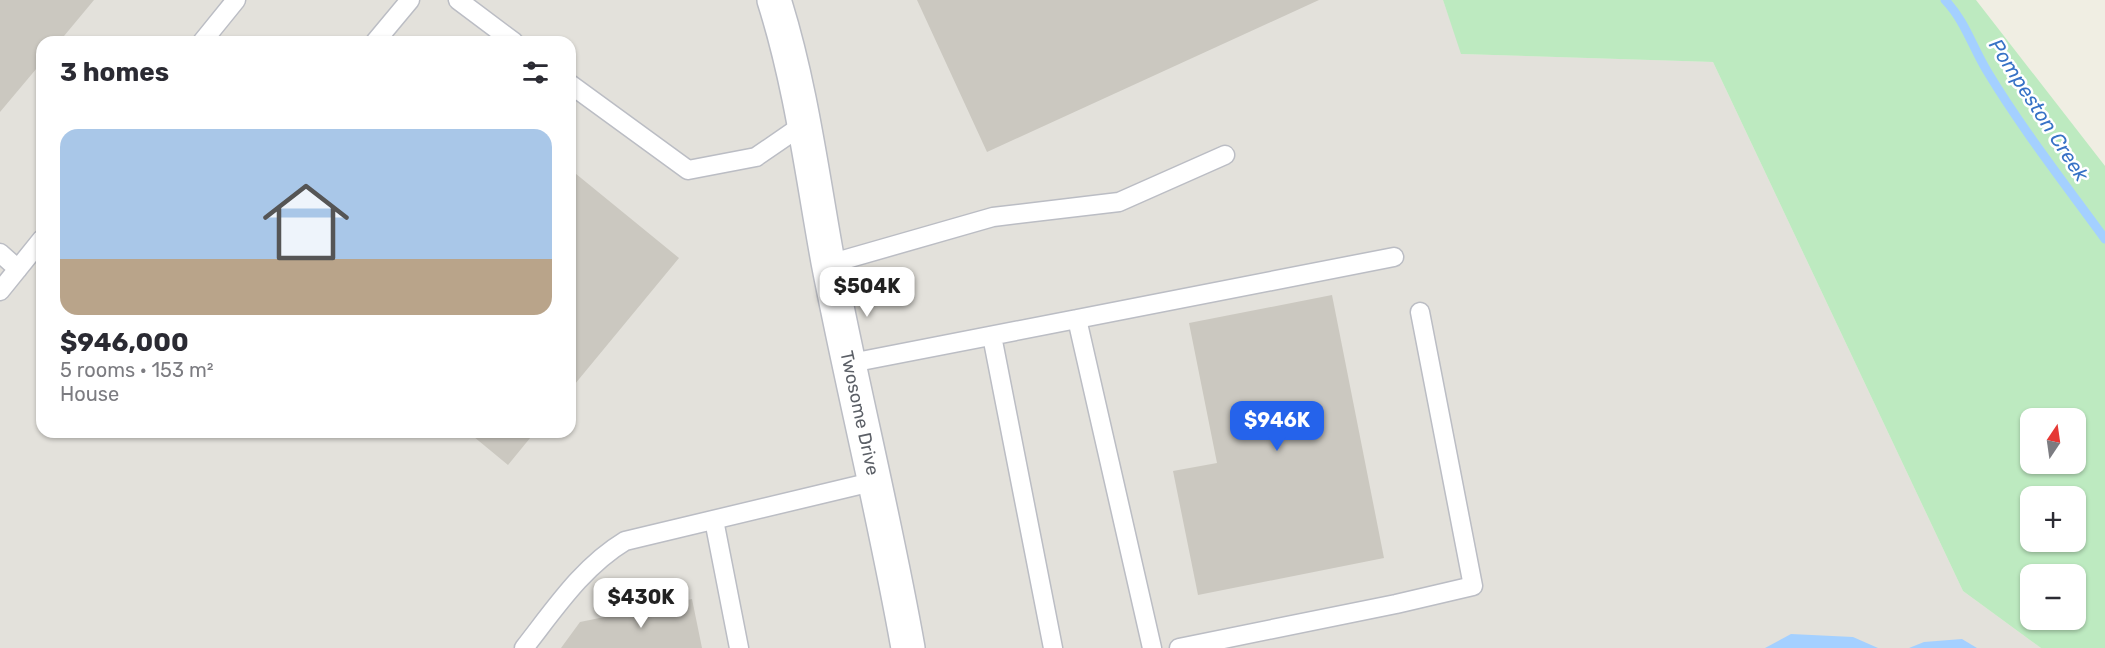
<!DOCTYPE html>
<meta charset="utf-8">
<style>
body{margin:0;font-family:Rubik,sans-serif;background:#f7f7f7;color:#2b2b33;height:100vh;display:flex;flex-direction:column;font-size:22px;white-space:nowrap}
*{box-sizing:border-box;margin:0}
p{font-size:20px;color:#7c7c81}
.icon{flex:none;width:33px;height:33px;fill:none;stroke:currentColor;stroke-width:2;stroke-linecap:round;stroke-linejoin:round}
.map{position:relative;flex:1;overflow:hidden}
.details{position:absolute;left:36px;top:36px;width:540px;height:402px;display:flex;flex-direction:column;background:#fff;border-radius:18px;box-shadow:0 2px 4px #0004}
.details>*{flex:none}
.needle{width:39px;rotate:13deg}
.buttons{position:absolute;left:2020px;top:408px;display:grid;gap:12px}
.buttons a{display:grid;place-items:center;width:66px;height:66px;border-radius:12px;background:#fff;box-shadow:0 2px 4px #0004;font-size:30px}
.price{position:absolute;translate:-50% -51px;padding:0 14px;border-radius:12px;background:#fff;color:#222;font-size:20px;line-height:39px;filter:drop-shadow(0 2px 3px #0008)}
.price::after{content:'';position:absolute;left:50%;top:36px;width:18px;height:14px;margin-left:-9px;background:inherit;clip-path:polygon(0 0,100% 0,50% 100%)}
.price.current{background:#2563eb;color:#fff}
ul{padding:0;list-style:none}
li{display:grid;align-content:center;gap:12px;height:318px;padding:0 24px}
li+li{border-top:2px solid #e1e1e2}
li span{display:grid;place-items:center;height:186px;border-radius:18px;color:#555}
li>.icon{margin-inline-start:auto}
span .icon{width:108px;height:108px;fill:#fffc;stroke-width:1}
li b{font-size:26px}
h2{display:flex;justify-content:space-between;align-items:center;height:72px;padding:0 24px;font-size:26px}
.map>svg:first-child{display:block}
.industrial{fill:#e3e1db;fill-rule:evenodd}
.green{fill:#bdeac0;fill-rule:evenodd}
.water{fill:#a4d0ff}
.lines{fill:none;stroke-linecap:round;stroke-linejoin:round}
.stream{stroke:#a4d0ff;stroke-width:9}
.building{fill:#cbc8c0}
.service-casing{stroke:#bbbdc4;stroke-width:21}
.minor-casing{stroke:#bbbdc4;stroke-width:36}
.service{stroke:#fff;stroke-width:18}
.minor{stroke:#fff;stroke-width:33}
.labels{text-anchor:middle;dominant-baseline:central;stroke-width:5;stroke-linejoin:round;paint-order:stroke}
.street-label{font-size:18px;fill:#5b5f66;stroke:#fff}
.water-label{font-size:20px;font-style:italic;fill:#3772c6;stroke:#fff}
</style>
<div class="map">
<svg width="2105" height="648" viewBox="0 0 2105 648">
<rect width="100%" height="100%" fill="#f0eee3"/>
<!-- industrial -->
<path class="industrial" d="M0,0H1443L1462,54L1713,62L1963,591L2041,648H0ZM42,42H570V432H42Z"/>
<!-- green -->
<path class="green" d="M1443,0H1976L2105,166V648H2041L1963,591L1713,62L1461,54ZM2031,418H2076V464H2031ZM2031,496H2076V542H2031ZM2031,574H2076V620H2031Z"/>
<!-- water -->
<path class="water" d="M1791,634L1853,637L1878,648H1765Z
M1962,639L1977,648H1909L1924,642Z"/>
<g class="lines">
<!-- stream -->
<path class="stream" d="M1945,0C1965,21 1972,46 1987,71C2022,129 2065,184 2105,239"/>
</g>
<!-- building -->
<path class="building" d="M0,0H94L59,42H42V62L0,112Z
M917,0H1319L987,152Z
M570,169L679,258L570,390Z
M1332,295L1384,558L1198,595L1173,471L1217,463L1189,323Z
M468,432H535L508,465Z
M692,599L702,648H561L580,622Z"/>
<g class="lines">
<!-- service casing -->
<g class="service-casing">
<path id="service" d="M458,0L514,42
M202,42L236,0
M375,42L410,0
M570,84L688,170L756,157L804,124
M0,253L18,269
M829,264L993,217L1119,202L1225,155
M0,291L42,239
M1077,319L1394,257
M992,336L1053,648
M851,363L1077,319L1152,648
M714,520L739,648
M524,648C554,610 582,567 625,541L876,481
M1179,648L1396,604L1473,586L1420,312"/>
</g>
<!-- minor casing -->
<g class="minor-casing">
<g id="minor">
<path id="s1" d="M774,0C801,85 812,174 828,262C853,391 885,518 908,648"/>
</g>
</g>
<!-- service -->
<use href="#service" class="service"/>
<!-- minor -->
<use href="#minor" class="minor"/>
</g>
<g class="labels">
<!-- street labels -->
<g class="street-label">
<text stroke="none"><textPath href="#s1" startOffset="422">Twosome Drive</textPath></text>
</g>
<!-- water labels -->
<g class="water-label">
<text transform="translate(2039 110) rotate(57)">Pompeston Creek</text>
</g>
</g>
</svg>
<div class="buttons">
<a><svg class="needle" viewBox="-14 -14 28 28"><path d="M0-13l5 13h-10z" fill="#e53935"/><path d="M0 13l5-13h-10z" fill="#7c7c81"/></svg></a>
<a>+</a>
<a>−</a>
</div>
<b class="price" style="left:867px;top:318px">$504K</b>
<b class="price current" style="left:1277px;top:452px">$946K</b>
<b class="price" style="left:641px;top:629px">$430K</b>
<section class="details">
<h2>3 homes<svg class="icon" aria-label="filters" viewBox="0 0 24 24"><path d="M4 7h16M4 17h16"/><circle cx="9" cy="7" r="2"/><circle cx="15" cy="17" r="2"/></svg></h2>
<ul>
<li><span style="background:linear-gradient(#a9c7e8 70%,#b9a48a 0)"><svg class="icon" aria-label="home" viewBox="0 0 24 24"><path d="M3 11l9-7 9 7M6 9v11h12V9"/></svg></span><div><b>$946,000</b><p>5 rooms · 153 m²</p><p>House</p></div></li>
</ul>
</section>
</div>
